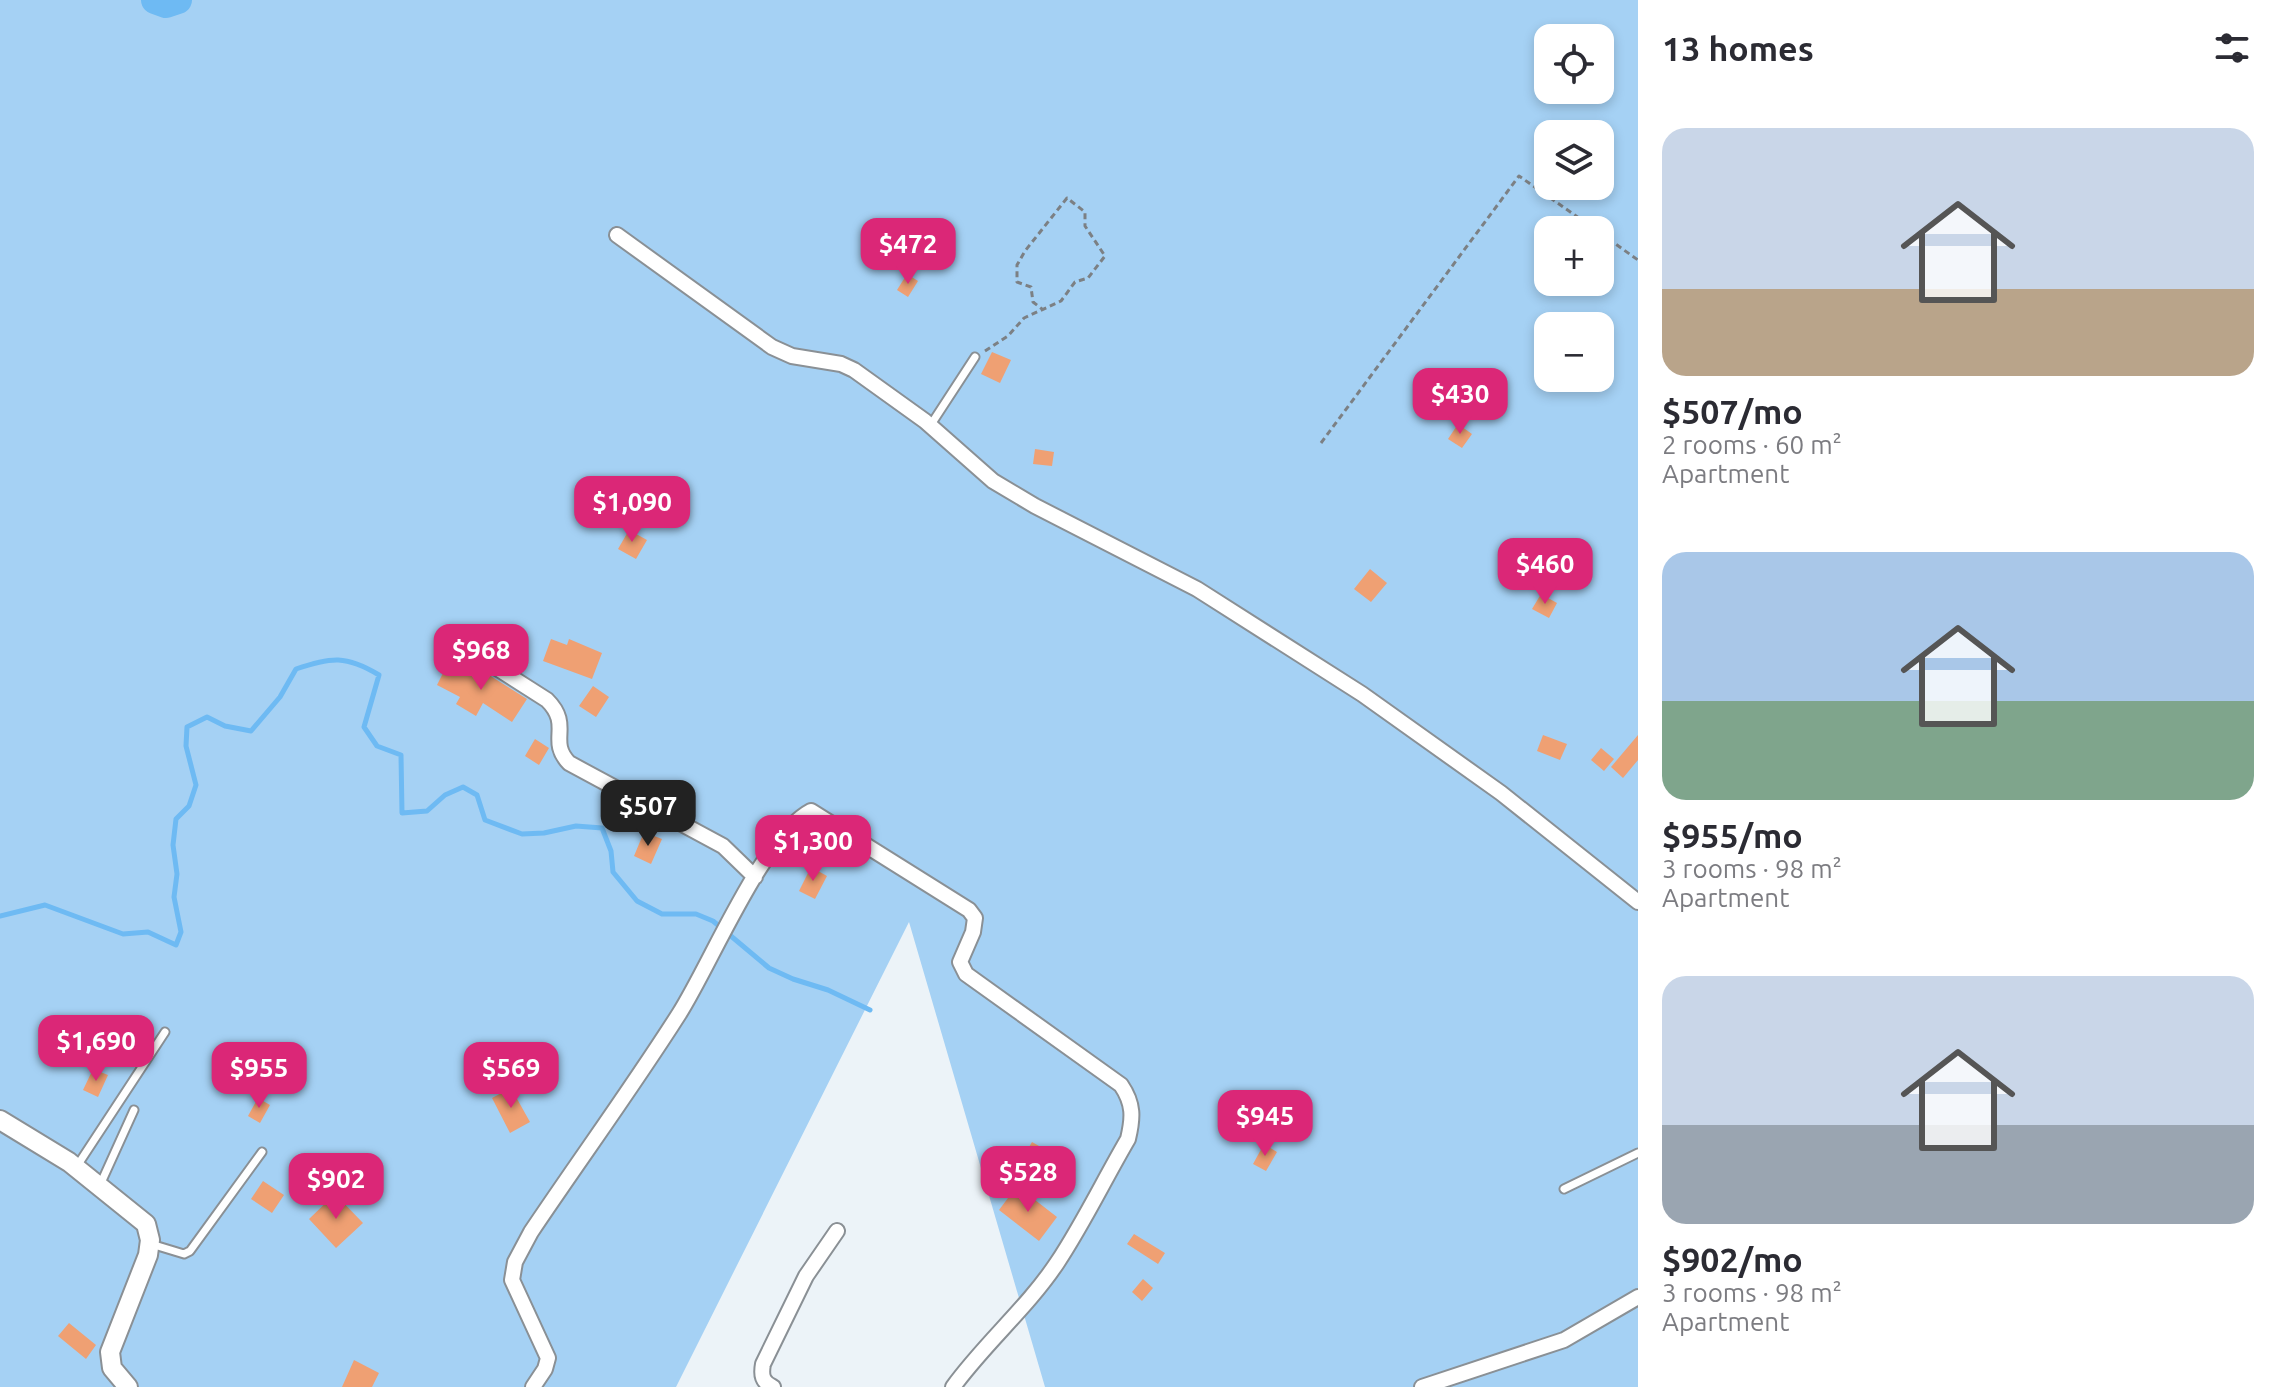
<!DOCTYPE html>
<meta charset="utf-8">
<style>
body{margin:0;font-family:Ubuntu,sans-serif;background:#f7f7f7;color:#2b2b33;height:100vh;display:flex;flex-direction:column;font-size:30px;white-space:nowrap}
*{box-sizing:border-box;margin:0}
p{font-size:26px;color:#7c7c81}
.icon{flex:none;width:44px;height:44px;fill:none;stroke:currentColor;stroke-width:2;stroke-linecap:round;stroke-linejoin:round}
.map{position:relative;flex:1;overflow:hidden}
.side{display:flex;flex-direction:column;background:#fff;width:640px}
.side>*{flex:none}
.controls{position:absolute;left:1534px;top:24px;display:grid;gap:16px}
.controls a{display:grid;place-items:center;width:80px;height:80px;border-radius:16px;background:#fff;box-shadow:0 4px 12px #0003;font-size:40px}
.price{position:absolute;translate:-50% -68px;padding:0 18px;border-radius:16px;background:#db2777;color:#fff;font-size:26px;line-height:52px;filter:drop-shadow(0 2px 4px #0008)}
.price::after{content:'';position:absolute;left:50%;top:48px;width:24px;height:18px;margin-left:-12px;background:inherit;clip-path:polygon(0 0,100% 0,50% 100%)}
.price.on{background:#222;color:#fff}
ul{padding:0;list-style:none}
li{display:grid;align-content:center;gap:16px;height:424px;padding:0 24px}
li span{display:grid;place-items:center;height:248px;border-radius:24px;color:#555}
li>.icon{margin-inline-start:auto}
span .icon{width:144px;height:144px;fill:#fffc;stroke-width:1}
li b{font-size:34px}
h2{display:flex;justify-content:space-between;align-items:center;height:96px;padding:0 24px;font-size:34px}
main{display:flex;flex:1;min-height:0}
.map>svg:first-child{display:block}
.green{fill:#a5d1f4;fill-rule:evenodd}
.lines{fill:none;stroke-linecap:round;stroke-linejoin:round}
.stream{stroke:#6ebaf3;stroke-width:5}
.river{stroke:#6ebaf3;stroke-width:28}
.building{fill:#efa073}
.lane-casing{stroke:#8a9095;stroke-width:11}
.street-casing{stroke:#8a9095;stroke-width:18}
.secondary-casing{stroke:#8a9095;stroke-width:22}
.path{stroke:#7c8084;stroke-width:3;stroke-dasharray:6 4;stroke-linecap:butt}
.lane{stroke:#fff;stroke-width:7}
.street{stroke:#fff;stroke-width:14}
.secondary{stroke:#fff;stroke-width:18}
</style>
<main>
<div class="map">
<svg width="1638" height="1387" viewBox="0 0 1638 1387">
<rect width="100%" height="100%" fill="#ecf3f8"/>
<!-- green -->
<path class="green" d="M0,0H1638V1387H1045L909,922L676,1387H0ZM1548,38H1600V90H1548ZM1548,134H1600V186H1548ZM1548,230H1600V282H1548ZM1548,326H1600V378H1548Z"/>
<g class="lines">
<!-- stream -->
<path class="stream" d="M0,916L45,905L123,934L148,932L176,945L181,932L174,897L177,874L173,845L176,819L189,806L196,785L186,746L187,727L207,717L225,726L251,731L280,697L296,669C331,657 346,655 379,675L364,727L377,746L401,755L402,813L427,811L445,795L463,787L477,795L485,820L522,834L544,833L576,826L602,828L611,851L613,872L637,901L662,914H696L713,921L769,968L793,979L828,990L870,1010"/>
<!-- river -->
<path class="river" d="M155,0L166,4L178,0"/>
</g>
<!-- building -->
<path class="building" d="M907,274L918,281L908,297L897,290Z
M992,352L1011,360L1000,383L981,374Z
M1458,424L1472,434L1462,448L1448,439Z
M1035,449L1054,452L1052,466L1033,464Z
M629,530L647,540L636,559L618,549Z
M1370,569L1387,583L1371,602L1354,589Z
M1541,594L1557,603L1549,618L1532,609Z
M551,639L567,645L569,639L602,653L592,679L543,661Z
M449,661L474,674L478,668L527,699L512,722L483,703L476,716L456,704L460,697L437,685Z
M593,686L609,697L596,717L579,706Z
M1543,735L1567,744L1560,760L1537,751Z
M1638,735V760L1623,778L1611,767Z
M535,739L549,748L539,765L525,756Z
M1601,748L1614,759L1604,771L1591,760Z
M644,832L662,839L651,864L634,856Z
M811,867L827,876L815,899L799,891Z
M93,1069L108,1075L98,1097L83,1090Z
M511,1088L530,1122L510,1133L492,1098Z
M258,1098L270,1105L260,1123L248,1116Z
M1032,1142L1048,1151L1031,1182L1014,1173Z
M1264,1144L1277,1152L1266,1171L1253,1164Z
M263,1181L284,1195L272,1213L251,1199Z
M1017,1186L1057,1217L1039,1241L999,1210Z
M335,1194L363,1223L336,1248L309,1219Z
M1134,1234L1165,1253L1158,1264L1127,1244Z
M1143,1279L1153,1288L1142,1301L1132,1292Z
M69,1323L96,1345L86,1359L58,1336Z
M354,1360L379,1373L372,1387H342Z"/>
<g class="lines">
<!-- lane casing -->
<g class="lane-casing">
<path id="lane" d="M930,426L975,357
M77,1166L165,1032
M100,1185L134,1110
M1564,1189L1638,1153
M151,1244L184,1254L190,1251L262,1152"/>
</g>
<!-- street casing -->
<g class="street-casing">
<path id="street" d="M617,235L772,347L792,356L841,364L854,370L925,421L993,481L1035,506L1197,589L1362,694L1501,793L1638,902
M450,638L547,700C573,726 547,740 569,763L723,846L755,877
M533,1387L545,1369L548,1358L512,1280L515,1262L531,1232C580,1159 632,1088 679,1014C711,964 762,837 811,811L969,910L975,918L973,932L960,962L966,974L1121,1085C1134,1104 1133,1118 1128,1139C1104,1180 1083,1224 1057,1263C1027,1308 985,1343 953,1387
M773,1387C762,1382 761,1375 763,1364L806,1276L837,1231
M1422,1387L1564,1340L1638,1297"/>
</g>
<!-- secondary casing -->
<g class="secondary-casing">
<path id="secondary" d="M0,1120L69,1162L146,1224L150,1240L148,1255L110,1352L112,1368L128,1387"/>
</g>
<!-- path -->
<path class="path" d="M1600,233L1638,260
M985,351L1008,336L1024,318L1061,301L1075,282L1088,278L1105,256L1085,226V212L1067,198L1025,251L1017,265V282L1031,287L1033,302L1042,309
M1321,443L1519,176L1596,230"/>
<!-- lane -->
<use href="#lane" class="lane"/>
<!-- street -->
<use href="#street" class="street"/>
<!-- secondary -->
<use href="#secondary" class="secondary"/>
</g>
</svg>
<div class="controls">
<a><svg class="icon" aria-label="locate" viewBox="0 0 24 24"><circle cx="12" cy="12" r="6"/><path d="M12 2v4M12 18v4M2 12h4M18 12h4"/></svg></a>
<a><svg class="icon" aria-label="layers" viewBox="0 0 24 24"><path d="M12 4l9 5-9 5-9-5zM3 14l9 5 9-5"/></svg></a>
<a>+</a>
<a>−</a>
</div>
<b class="price" style="left:908px;top:286px">$472</b>
<b class="price" style="left:1460px;top:436px">$430</b>
<b class="price" style="left:632px;top:544px">$1,090</b>
<b class="price" style="left:1545px;top:606px">$460</b>
<b class="price" style="left:481px;top:692px">$968</b>
<b class="price on" style="left:648px;top:848px">$507</b>
<b class="price" style="left:813px;top:883px">$1,300</b>
<b class="price" style="left:96px;top:1083px">$1,690</b>
<b class="price" style="left:259px;top:1110px">$955</b>
<b class="price" style="left:511px;top:1110px">$569</b>
<b class="price" style="left:1265px;top:1158px">$945</b>
<b class="price" style="left:1028px;top:1214px">$528</b>
<b class="price" style="left:336px;top:1221px">$902</b>
</div>
<section class="side">
<h2>13 homes<svg class="icon" aria-label="filters" viewBox="0 0 24 24"><path d="M4 7h16M4 17h16"/><circle cx="9" cy="7" r="2"/><circle cx="15" cy="17" r="2"/></svg></h2>
<ul>
<li><span style="background:linear-gradient(#c9d6e8 65%,#b9a48a 0)"><svg class="icon" aria-label="home" viewBox="0 0 24 24"><path d="M3 11l9-7 9 7M6 9v11h12V9"/></svg></span><div><b>$507/mo</b><p>2 rooms · 60 m²</p><p>Apartment</p></div></li>
<li><span style="background:linear-gradient(#a9c7e8 60%,#7fa58c 0)"><svg class="icon" aria-label="home" viewBox="0 0 24 24"><path d="M3 11l9-7 9 7M6 9v11h12V9"/></svg></span><div><b>$955/mo</b><p>3 rooms · 98 m²</p><p>Apartment</p></div></li>
<li><span style="background:linear-gradient(#c9d6e8 60%,#9aa5b1 0)"><svg class="icon" aria-label="home" viewBox="0 0 24 24"><path d="M3 11l9-7 9 7M6 9v11h12V9"/></svg></span><div><b>$902/mo</b><p>3 rooms · 98 m²</p><p>Apartment</p></div></li>
</ul>
</section>
</main>
